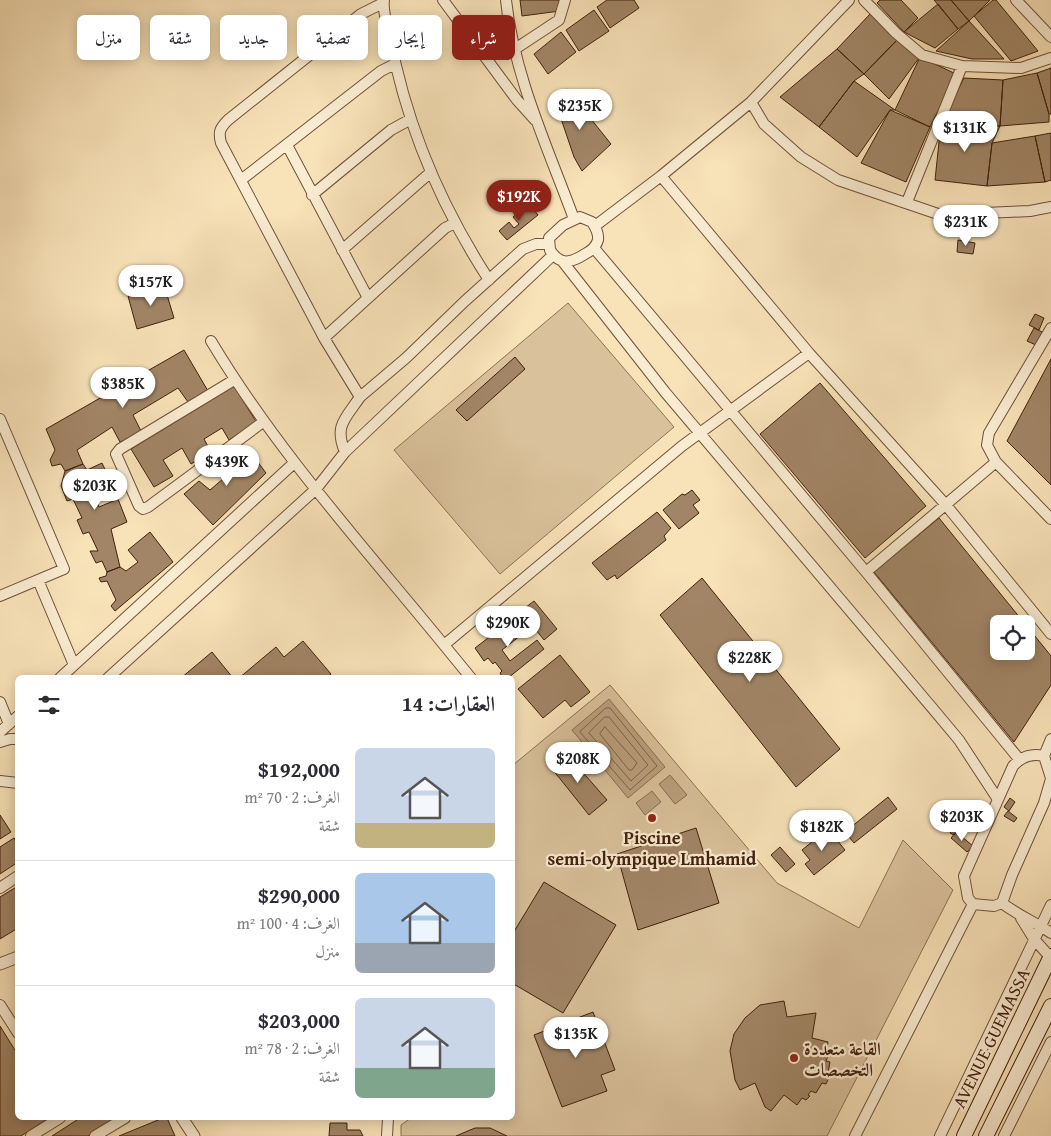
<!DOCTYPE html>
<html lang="ar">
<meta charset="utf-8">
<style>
body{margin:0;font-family:"Gentium Book Plus",Amiri,serif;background:#f2f2f3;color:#2b2b33;direction:rtl;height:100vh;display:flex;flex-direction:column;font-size:19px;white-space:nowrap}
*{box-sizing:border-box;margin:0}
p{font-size:16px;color:#7c7c81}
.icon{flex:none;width:28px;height:28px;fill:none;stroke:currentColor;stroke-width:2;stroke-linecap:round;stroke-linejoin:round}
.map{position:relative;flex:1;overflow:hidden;direction:ltr}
.details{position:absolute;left:15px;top:675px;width:500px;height:445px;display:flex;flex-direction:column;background:#fff;border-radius:8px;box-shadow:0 2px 12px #0003;direction:rtl}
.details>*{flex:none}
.guide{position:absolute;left:15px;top:15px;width:500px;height:45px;direction:rtl;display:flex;gap:10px}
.tools{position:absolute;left:990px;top:615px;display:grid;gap:10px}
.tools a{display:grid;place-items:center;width:45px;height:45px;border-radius:8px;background:#fff;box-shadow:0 2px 12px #0003;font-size:25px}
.price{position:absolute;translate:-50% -42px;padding:0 11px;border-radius:18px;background:#fff;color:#222;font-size:16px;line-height:32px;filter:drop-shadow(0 1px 2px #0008)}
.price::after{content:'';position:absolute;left:50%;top:30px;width:15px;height:11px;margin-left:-8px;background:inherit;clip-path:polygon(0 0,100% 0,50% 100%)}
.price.active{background:#8f2418;color:#fff}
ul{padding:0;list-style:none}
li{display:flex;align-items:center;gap:15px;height:125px;padding:0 20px}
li+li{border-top:1px solid #e1e1e2}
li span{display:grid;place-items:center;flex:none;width:140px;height:100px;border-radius:8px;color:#555}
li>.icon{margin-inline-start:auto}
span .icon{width:60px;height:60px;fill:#fffc;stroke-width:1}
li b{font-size:21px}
h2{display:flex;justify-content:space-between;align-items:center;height:60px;padding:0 20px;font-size:21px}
.chip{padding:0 18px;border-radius:8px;background:#fff;box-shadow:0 2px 12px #0003;font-size:18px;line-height:45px}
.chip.active{background:#8f2418;color:#fff}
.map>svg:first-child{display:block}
.green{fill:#d9c19b;stroke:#8e7154}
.water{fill:#baa07e;stroke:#8a6d51}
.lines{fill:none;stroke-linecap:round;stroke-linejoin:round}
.shore{stroke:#7e6046;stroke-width:1}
.building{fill:#a18566;stroke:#42210d}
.minor-casing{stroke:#705138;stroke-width:12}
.tertiary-casing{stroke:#705138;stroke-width:13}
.secondary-casing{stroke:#42210d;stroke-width:16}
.minor{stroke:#faecd1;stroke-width:10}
.tertiary{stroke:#faecd1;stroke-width:11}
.secondary{stroke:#faecd1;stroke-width:14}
.poi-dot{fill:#8f2418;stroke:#faecd1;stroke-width:2}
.labels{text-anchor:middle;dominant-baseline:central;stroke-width:4.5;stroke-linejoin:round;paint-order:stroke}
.poi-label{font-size:18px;font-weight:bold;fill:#42210d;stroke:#faecd1}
.street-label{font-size:18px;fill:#42210d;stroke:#faecd1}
</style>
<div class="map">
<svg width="1051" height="1136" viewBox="0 0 1051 1136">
<rect width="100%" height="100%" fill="#f8e2b8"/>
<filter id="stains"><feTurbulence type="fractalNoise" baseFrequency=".004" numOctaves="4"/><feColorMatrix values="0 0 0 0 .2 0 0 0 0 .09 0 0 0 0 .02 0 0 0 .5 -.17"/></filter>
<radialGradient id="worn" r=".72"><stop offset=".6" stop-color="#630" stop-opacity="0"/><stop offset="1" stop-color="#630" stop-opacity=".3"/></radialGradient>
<!-- green -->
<path class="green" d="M568,303L674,427L500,574L394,450Z
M610,685L777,883L859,928L903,840L953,890L827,1136H401V1125L411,1118H512L513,765Z"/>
<!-- water -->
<path class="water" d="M609,699L665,767L628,798L572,730Z
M670,775L687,795L675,804L659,784Z
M652,791L661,802L645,815L636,803Z"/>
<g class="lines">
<!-- shore -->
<path class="shore" d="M606,708H610L657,766L630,790L580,732Z
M605,717H609L648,765L631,781L589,733Z
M605,727L637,763L632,770H629L600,734Z"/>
</g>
<!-- building -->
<path class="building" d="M520,0H559L560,11L522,16Z
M607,0H634L639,8L610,28L597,7Z
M880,0H901L918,18L904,32L877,3Z
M934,0H951L969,21L958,29Z
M951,0H990L969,21Z
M993,0H996L1038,51L1011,61L974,16Z
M938,4L958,29L935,48L904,32Z
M594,10L609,31L579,51L566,30Z
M871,13L898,39L864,74L837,49Z
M969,21L1004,59H972L936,51Z
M561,32L576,52L548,74L534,54Z
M898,39L919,58L889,99L864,74Z
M837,49L864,74L854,81L819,127L780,97Z
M920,57L956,74L930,127L895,110Z
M1051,68V114H1049L1037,73Z
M1037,73L1049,114V122L1000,126L1003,80Z
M964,78L1003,80L1000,126L941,123Z
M854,81L895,110H890L857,157L819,127Z
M567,89L611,144L582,171L574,157L554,98Z
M890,110L930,127L906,182L861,163Z
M941,123L1000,126L992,143L987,186L935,180Z
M1051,133V180L1045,182L1035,136Z
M1035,136L1045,182L987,186L992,143Z
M529,204L538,215L507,240L499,231L509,222L514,228L519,224L513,217Z
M958,240L975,243L973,254L957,252Z
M164,285L174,318L137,329L128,296Z
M1035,314L1044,318L1039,330L1029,325Z
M1034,328L1044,333L1038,346L1027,341Z
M184,350L208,391L188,402L178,388L133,415L142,433L120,442L112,427L77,450L83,464L65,471L61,464L52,466L50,460L55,450L46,429Z
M515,357L525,369L467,421L456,410Z
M1051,359V485L1007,441Z
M820,383L926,506L865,558L760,434Z
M234,386L257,423L229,440L222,428L204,439L211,452L191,464L182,448L163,460L173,476L154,487L131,449Z
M245,445L266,473L213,525L184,494L199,481L210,490L231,472L227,461Z
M102,463L111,482L92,491L99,507L118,499L127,522L111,529L120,567L107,572L102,561L96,563L90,551H98L89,532L83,534L77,520L82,518L73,499L67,501L61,486L65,471L83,464L87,470Z
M692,490L700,500L693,505L699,513L679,529L663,510L682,494L685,495Z
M657,512L671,528L664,536L666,540L617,579L615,575L607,580L592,563Z
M939,518L1025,624H999V651H1026V625L1051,656V685L1014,742L874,572Z
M150,532L173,562L115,611L111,606L116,600L107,581L101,582L99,578L106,576L107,572L120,567L126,571L138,562L128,550Z
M702,578L840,749L796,787L660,615Z
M534,601L557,629L544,640L521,611Z
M518,615L529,629L502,650L510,661L537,640L544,649L508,678H503L500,673L502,671L495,662L493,664L488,658L484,661L475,648Z
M303,641L331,674L327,678H239L276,647L284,657Z
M212,652L233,678H181Z
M560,655L590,692L571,707L565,700L543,718L518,689Z
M565,752L607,800L589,815L549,765Z
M888,797L897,809L854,843L845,832Z
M1010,798L1015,802L1009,811L1004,807Z
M963,805L972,810L962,822L955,818Z
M1008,811L1017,818L1014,822L1004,816Z
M0,815L11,832L0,839Z
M957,821L962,825L954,835L950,833Z
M696,828L719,903L638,930L617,854Z
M828,829L845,850L814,875L805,864L810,860L802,850Z
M956,832L973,846L967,852L951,838Z
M14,838L18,844V862L0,874V847Z
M780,847L795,864L786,872L771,855Z
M544,882L616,925L563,1013L512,983V935Z
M18,886V928L0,939V897Z
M784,1001L787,1017L816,1013L812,1038L828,1042L827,1048L830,1052L826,1061L830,1062L828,1073L830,1075L826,1084L822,1083L816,1093L811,1091L808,1095L810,1096L806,1100L802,1098L797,1105L784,1095L771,1111L765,1107L755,1083L740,1090L735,1080L730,1051L734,1034L745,1018L760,1005Z
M593,1012L615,1070L601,1075L607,1091L562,1107L534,1035Z
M0,1026L18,1055V1118H49L21,1136H0Z
M80,1118H117L88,1136H52Z
M163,1118H167L175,1136H119Z
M330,1123H347V1130H360L363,1136H329Z
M475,1128H490L507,1136H456Z"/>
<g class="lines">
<!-- minor casing -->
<g class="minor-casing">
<path id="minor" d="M384,0C382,11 388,26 390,37C406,124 441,206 489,280
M443,0L517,100L535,120
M506,0C514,76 548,148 574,219
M864,0L896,33L922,55L962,66L1021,68L1051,58
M1016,0L1051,37
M383,3L361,14L228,120C220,128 218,132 221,143L324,338L360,397L406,358L465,301L523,249L536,244H548
M515,49L559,20L565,0
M751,102L764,124L801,157L838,180L941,215L1030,211L1051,207
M287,145L368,298
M661,176L809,353L946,505L1051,634
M241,180L381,71L395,64
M312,195L391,130L411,119
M907,202L962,66
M580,217L592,222C595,227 599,233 598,240C596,247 591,251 585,254C571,263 560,266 550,250L549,238L563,225Z
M595,226L661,176L751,102L849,0
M594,248L866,572L1019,759
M342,250L431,172
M563,262L665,392L934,710L959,740L997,798
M1051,328L989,433L987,445L996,462L1051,519
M324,338L445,228L455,223
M211,341C277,451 363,546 444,645
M234,380L120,449L116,454L139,506L143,509L148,507L263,422
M0,419L64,569L0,596
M345,452C334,426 345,419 360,397
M866,572L996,462
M38,580L74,665
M60,678L294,463
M108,678L316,489L345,452L553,255
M471,678L444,645L682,446L809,353
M0,702L9,724
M0,732L18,716
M0,742L10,739H18
M1044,756L1051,739
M0,781L18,783
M0,888L18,876
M1002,903L994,906L973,904L968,898L964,876L1013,766C1021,757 1031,753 1044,756L1051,778
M1002,903L1012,875L1044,803L1051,779
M1002,903C1019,916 1035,922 1051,933
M1021,918L1034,939L1050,957
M0,1005L18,1033
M31,1136L60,1118
M95,1136L125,1118
M387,1136L388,1118
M855,1136L973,904
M940,1136L1051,905
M1004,1136L1051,1042"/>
</g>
<!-- tertiary casing -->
<g class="tertiary-casing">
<path id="tertiary" d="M0,964L18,957
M182,1118L194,1136"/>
</g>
<!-- secondary casing -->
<g class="secondary-casing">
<path id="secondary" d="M964,1136L1051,956
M986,1136L1051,1006"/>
</g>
<!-- minor -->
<use href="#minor" class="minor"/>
<!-- tertiary -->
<use href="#tertiary" class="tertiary"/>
<!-- secondary -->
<use href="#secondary" class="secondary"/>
</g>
<!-- markers -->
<g class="poi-dot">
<circle cx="652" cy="818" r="5"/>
<circle cx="794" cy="1058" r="5"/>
</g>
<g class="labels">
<!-- poi labels -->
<g class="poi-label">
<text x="652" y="837">Piscine<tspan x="652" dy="21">semi-olympique Lmhamid</tspan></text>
<text x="804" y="1048" text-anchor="start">القاعة متعددة<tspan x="804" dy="21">التخصصات</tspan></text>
</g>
<!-- street labels -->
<g class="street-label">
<text transform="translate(991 1038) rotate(-64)">AVENUE GUEMASSA</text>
</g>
</g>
<rect width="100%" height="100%" filter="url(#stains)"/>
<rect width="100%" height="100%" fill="url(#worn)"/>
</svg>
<div class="tools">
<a><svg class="icon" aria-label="locate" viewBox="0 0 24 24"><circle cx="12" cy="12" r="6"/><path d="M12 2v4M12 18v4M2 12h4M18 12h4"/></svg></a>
</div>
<b class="price" style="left:580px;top:131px">$235K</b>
<b class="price" style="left:965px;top:153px">$131K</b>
<b class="price active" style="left:519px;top:222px">$192K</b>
<b class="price" style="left:966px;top:247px">$231K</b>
<b class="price" style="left:151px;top:307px">$157K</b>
<b class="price" style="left:123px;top:409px">$385K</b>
<b class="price" style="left:227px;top:487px">$439K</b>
<b class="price" style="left:95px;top:511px">$203K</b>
<b class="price" style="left:508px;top:648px">$290K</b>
<b class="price" style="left:750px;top:683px">$228K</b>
<b class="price" style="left:578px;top:784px">$208K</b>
<b class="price" style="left:962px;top:842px">$203K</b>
<b class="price" style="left:822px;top:852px">$182K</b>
<b class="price" style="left:576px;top:1059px">$135K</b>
<div class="guide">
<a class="chip active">شراء</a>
<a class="chip">إيجار</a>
<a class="chip">تصفية</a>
<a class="chip">جديد</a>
<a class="chip">شقة</a>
<a class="chip">منزل</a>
</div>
<section class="details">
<h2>العقارات: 14<svg class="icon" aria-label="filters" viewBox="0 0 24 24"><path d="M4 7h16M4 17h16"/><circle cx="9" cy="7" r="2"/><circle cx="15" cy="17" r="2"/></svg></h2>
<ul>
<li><span style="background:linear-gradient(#c9d6e8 75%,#c2b280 0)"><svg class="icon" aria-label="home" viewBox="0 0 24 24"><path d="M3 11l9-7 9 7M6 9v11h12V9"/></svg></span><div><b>$192,000</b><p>الغرف: 2 · 70 m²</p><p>شقة</p></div></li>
<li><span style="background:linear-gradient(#a9c7e8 70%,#9aa5b1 0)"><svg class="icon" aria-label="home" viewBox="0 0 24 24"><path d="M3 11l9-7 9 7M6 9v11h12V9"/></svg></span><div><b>$290,000</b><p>الغرف: 4 · 100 m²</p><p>منزل</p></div></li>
<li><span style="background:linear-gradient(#c9d6e8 70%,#7fa58c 0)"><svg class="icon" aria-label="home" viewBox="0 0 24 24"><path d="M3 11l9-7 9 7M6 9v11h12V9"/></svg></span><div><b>$203,000</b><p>الغرف: 2 · 78 m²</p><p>شقة</p></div></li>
</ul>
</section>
</div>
